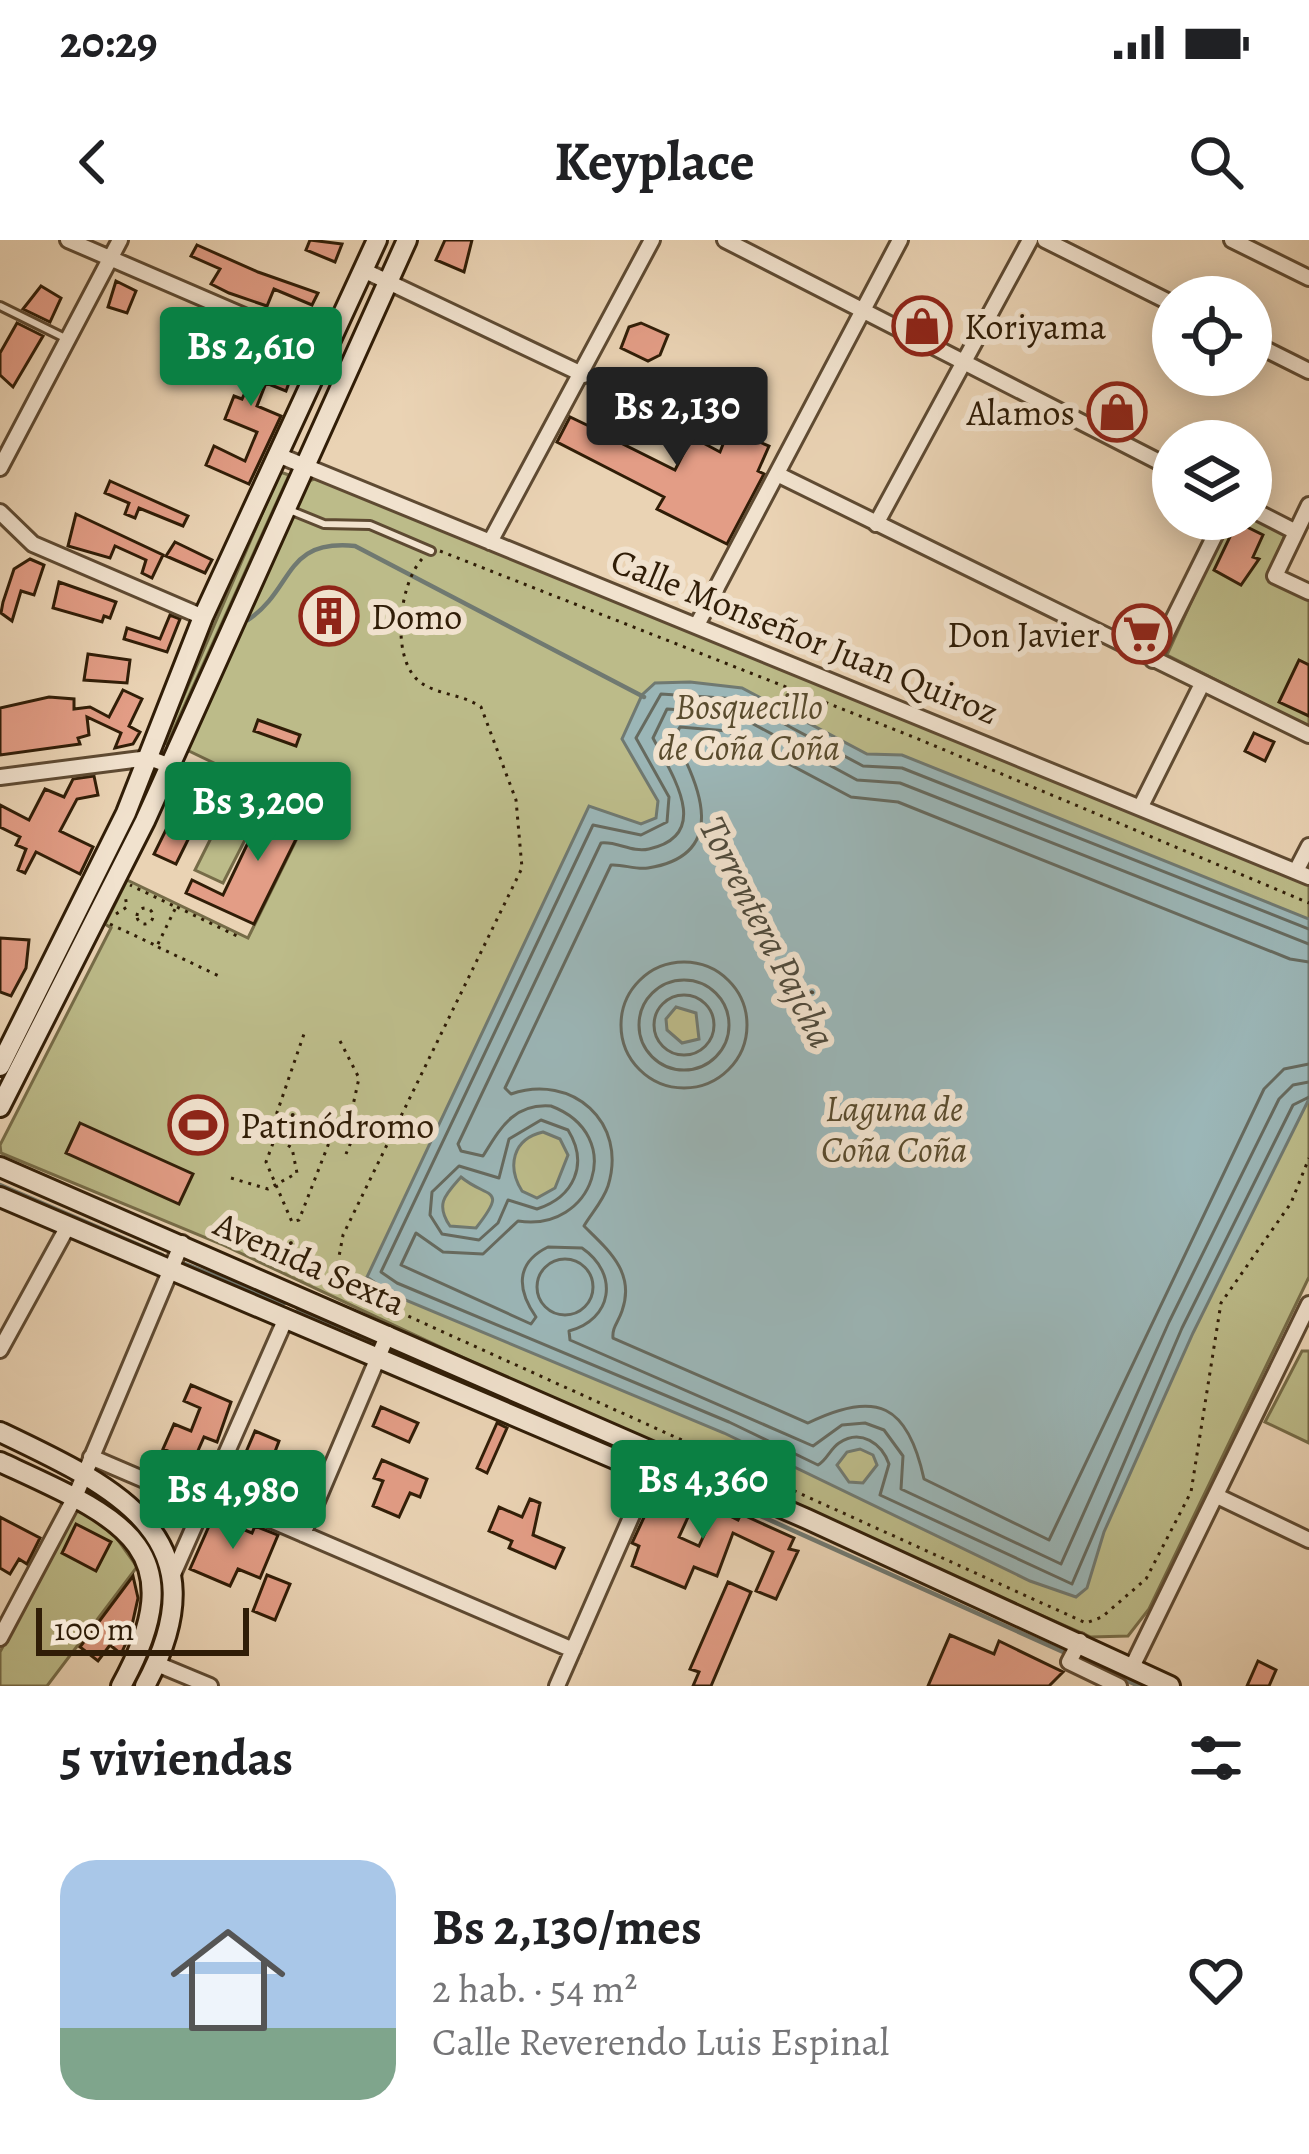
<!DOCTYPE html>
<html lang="es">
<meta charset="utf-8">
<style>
body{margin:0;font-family:Alegreya,serif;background:#f6f6f6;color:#202124;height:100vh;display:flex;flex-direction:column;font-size:45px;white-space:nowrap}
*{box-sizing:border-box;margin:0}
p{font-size:39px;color:#757577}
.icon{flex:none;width:66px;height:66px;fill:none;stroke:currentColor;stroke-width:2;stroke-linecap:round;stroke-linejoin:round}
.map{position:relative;height:1446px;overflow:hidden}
.side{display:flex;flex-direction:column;background:#fff;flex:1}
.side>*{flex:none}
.controls{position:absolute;left:1152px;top:36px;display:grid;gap:24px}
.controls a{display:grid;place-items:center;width:120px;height:120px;border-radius:50%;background:#fff;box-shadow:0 6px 30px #0003;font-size:60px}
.scale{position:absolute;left:36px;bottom:30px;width:213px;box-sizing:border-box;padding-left:12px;border:6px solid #301d07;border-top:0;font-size:33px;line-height:42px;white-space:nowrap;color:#301d07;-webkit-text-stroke:9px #f1e2ce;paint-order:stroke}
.price{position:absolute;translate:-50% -102px;padding:0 27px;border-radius:12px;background:#0b8043;color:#fff;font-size:39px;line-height:78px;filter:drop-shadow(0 3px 6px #0008)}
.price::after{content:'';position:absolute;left:50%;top:72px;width:36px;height:27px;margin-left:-18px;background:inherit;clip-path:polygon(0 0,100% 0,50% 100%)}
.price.selected{background:#222;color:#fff}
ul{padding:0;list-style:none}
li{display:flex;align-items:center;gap:36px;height:300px;padding:0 60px}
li+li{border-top:3px solid #e0e0e0}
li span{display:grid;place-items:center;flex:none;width:336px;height:240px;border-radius:36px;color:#555}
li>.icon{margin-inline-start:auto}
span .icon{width:144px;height:144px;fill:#fffc;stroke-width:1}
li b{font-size:51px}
h2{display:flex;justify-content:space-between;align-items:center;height:144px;padding:0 60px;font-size:51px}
.status{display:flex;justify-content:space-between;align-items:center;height:84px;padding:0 60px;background:#fff;direction:ltr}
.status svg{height:33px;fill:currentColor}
header{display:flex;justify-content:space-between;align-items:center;height:156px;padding:0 60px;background:#fff;font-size:54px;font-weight:700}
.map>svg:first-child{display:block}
.green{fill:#bcbb89;stroke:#766c48;stroke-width:3}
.water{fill:#9bb6b7;stroke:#707971;stroke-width:3;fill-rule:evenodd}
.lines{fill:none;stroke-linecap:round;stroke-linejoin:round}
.shore{stroke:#666a5f;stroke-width:3}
.stream{stroke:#707971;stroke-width:4.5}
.building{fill:#e39d86;stroke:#301d07;stroke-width:3}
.lane-casing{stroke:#5e4a32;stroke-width:12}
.street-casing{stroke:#5e4a32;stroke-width:20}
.secondary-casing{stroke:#301d07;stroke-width:24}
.path{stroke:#301d07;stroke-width:3;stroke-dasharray:3 6;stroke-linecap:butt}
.lane{stroke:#f1e2ce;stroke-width:6}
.street{stroke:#f1e2ce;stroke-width:14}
.secondary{stroke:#f1e2ce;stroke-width:18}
.labels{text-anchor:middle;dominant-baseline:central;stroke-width:12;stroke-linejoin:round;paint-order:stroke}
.poi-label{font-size:36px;fill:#301d07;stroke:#f1e2ce;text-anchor:start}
.street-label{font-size:36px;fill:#301d07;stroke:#f1e2ce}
.park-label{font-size:36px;font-style:italic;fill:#5a4c2e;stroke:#f1e2ce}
.water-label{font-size:39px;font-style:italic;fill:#504b3c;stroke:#f1e2ce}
</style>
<div class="status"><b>20:29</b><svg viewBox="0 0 49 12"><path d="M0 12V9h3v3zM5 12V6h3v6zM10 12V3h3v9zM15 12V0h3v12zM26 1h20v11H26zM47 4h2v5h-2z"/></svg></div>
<header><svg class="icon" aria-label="back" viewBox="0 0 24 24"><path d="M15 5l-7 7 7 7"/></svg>Keyplace<svg class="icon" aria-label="search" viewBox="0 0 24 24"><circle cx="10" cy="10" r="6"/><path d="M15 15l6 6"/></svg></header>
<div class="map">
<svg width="1309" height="1446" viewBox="0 0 1309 1446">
<rect width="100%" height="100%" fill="#ead3b4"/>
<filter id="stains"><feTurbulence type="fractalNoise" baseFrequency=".00167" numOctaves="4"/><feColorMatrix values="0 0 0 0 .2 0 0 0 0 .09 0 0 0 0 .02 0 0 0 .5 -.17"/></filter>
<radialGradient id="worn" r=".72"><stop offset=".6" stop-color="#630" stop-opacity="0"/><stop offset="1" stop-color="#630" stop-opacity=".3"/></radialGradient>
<!-- green -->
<path class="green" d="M280,232L289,235L167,504L164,502Z
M316,238L1309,644V1037L1149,1369L1128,1396L1091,1397L583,1174L221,1004L1,913L0,905L111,688L105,684L127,640L248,698L311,570L185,509L306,243Z
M1251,275L1286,292L1271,332L1309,357V487L1167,415L1229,279H1251Z
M220,580L248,594L223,643L195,630Z
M1302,1111H1309V1203L1265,1182Z
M83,1269L115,1296L137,1327L47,1446H0V1412L75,1272Z"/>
<!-- water -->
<path class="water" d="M690,442L742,448L867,514L902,515L1309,679V859L1193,1093L1104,1292L1087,1348L1076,1357L1030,1341L724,1193L391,1054L367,1037L589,566L641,584L656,578L658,561L622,499L642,455L655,443ZM676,767L696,773L699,799L682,803L667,790L666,779ZM543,892L560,899L568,915L555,948L537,958L522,951C507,927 512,899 543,892ZM461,937C487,959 509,946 476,988L450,986C435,964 445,955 461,937ZM860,1209L873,1215L877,1225L863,1243L849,1242L837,1225L847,1212Z"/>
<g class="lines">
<!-- shore -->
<path class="shore" d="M1309,689L902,528L863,526L738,459L661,454L636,498L669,557L667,582L641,595L593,585L381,1032L397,1043L729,1182L818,1225C827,1220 830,1209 839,1203C861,1188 882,1204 889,1224L880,1255L1072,1344L1182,1088L1293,865L1309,857
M1309,704L900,543L857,540L733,473L667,469L653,498C671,533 714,595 649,609C632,613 617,601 601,603L458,904L461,911L483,916C500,889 513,863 551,866C628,895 593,993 518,981L483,1014L443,1012L416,993L401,1025L531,1084L536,1077C517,1050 515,1023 548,1007L582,1008C620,1034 612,1080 569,1091L570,1100L813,1206L842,1185L865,1183L884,1190L903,1216L901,1249L1061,1324L1169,1082L1279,859L1293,845L1309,842
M621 785a63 63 0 1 1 126 0a63 63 0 1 1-126 0Z
M1309,722L1290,719L898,562L851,557L727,491L680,487L674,498C700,545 730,615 648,628C635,630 623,624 611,625L505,848L511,854C572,833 628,882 608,946C603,961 591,974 584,986C607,1009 636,1032 622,1071C618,1083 612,1087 613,1098L808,1183C877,1149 908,1165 924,1239L1049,1300L1264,849L1284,829L1309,824
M639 785a45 45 0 1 1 90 0a45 45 0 1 1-90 0Z
M654 785a30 30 0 1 1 60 0a30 30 0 1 1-60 0Z
M541,880L568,890C589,924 574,957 537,969L508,960L498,983L479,1000L442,994L430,975L432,952L459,926L499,938L509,899Z
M537 1047a28 28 0 1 1 56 0a28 28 0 1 1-56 0Z"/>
<!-- stream -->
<path class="stream" d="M248,380C295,348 283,299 355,306L644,457
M0,945L162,1015
M185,1024L284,1063
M298,1069L371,1100
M391,1109L522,1170
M665,1233L1139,1446"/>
</g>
<!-- building -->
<path class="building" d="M310,0L342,4L335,22L306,10Z
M445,0H472L464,32L436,20Z
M197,5L258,32L318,53L312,65L274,49L267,66L229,53L211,44L220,29L191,16Z
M116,41L136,51L127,73L108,67Z
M41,46L61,58L50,82L23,69Z
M17,83L43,96L13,147L0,135V113Z
M641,83L668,95L660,115L648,121L621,108L629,87Z
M235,99L260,107L256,116L294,129L286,151L266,143L257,166L281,176L249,244L206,225L214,206L245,221L257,192L225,179L234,156L242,159L252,137L223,124Z
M607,141L636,157L629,179L616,172L605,195L675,230L692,197L720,212L729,189L769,206L758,231L764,234L727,304L657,269L664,257L557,202L570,177L589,186Z
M110,241L188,276L183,286L139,268L135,278L125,274L129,263L105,253Z
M76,274L163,315L152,338L142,333L146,320L115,306L110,318L68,306Z
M1237,282L1263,295L1253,317L1259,319L1241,345L1214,330Z
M175,302L212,320L205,333L166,316Z
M30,319L44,325L34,355L21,351L12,381L1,373L3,362L14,329Z
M59,342L116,362L110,378L104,376L102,382L53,368Z
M310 378a19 19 0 1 1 38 0a19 19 0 1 1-38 0Z
M170,375L180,379L167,412L124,399L127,388L160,399Z
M88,414L130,420L127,443L84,440Z
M1299,420L1309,425V476L1279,462Z
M123,450L142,459L129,486L140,492L133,504L115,508L121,493L87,477L89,495L78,498L80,504L0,515V468L49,457L74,459V469L90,467L109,477Z
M258,480L300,495L296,506L254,491Z
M1254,493L1274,502L1265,521L1245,511Z
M195,531L219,543L224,533L248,544L236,570L209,557L176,624L154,614Z
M94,536L98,555L77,559L60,591L93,607L80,634L36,612L25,633L18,630L26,609L16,605L20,597L0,587V565L29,580L45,549L64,557L73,539Z
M294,560L311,569L254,684L186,653L192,640L223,655L267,563L287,573Z
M0,698L29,700L26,728L11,756L0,752Z
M80,883L193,934L179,964L66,913Z
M191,1145L231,1162L217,1202L204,1197L193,1222L163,1209L174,1184L191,1191L200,1168L184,1161Z
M381,1167L418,1183L409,1202L373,1186Z
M497,1183L507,1188L487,1233L477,1228Z
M255,1191L279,1201L273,1217L308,1232L300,1250L243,1219Z
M382,1220L427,1239L420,1257L410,1253L399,1277L373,1266L383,1241L374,1238Z
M661,1241L698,1255L679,1297L699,1306L716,1269L738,1280L741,1274L794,1298L789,1309L798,1311L776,1359L756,1351L773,1312L733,1293L717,1336L694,1327L685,1348L632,1326L639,1306L632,1303Z
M530,1259L540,1263L533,1295L564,1308L555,1328L509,1308L512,1301L489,1291L499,1267L522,1277Z
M0,1277L40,1298L27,1324L19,1319L10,1334L0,1328Z
M213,1277L252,1293L255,1286L278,1295L260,1338L238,1329L230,1346L190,1329Z
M76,1284L111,1302L96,1331L62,1313Z
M267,1335L290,1344L275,1380L253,1371Z
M133,1336L138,1358L130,1394L121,1414L110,1405L98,1421L80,1407Z
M728,1342L751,1352L711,1446H693L699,1432L690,1429Z
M950,1395L994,1414L999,1401L1063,1432L1049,1446H928Z
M1258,1421L1276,1430L1269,1446H1247Z"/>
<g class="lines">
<!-- lane casing -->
<g class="lane-casing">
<path id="lane" d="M0,66L67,99
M287,269L324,284L370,285L431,311"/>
</g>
<!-- street casing -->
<g class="street-casing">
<path id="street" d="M68,0L325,111
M725,0L1173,229
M1045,0L1173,64
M1232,0L1309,38
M363,30L584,135
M1251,102L1309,131
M278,215L1309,637
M0,228L120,0
M779,235L1309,495
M1309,265L1275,336L1309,352
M1251,269L1296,292
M0,272L33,304L203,377
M876,284L1030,0
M490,302L652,0
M697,385L900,0
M1153,420L1223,279
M0,537L149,518L168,525
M1141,566L1202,444
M1296,631L1309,606
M0,1110L68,986
M91,1217L203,1265
M218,1231L312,1271
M208,1253L573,1410
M1217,1256L1309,1300
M303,1294L388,1094
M174,1332L286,1078
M0,1398L75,1257L182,1003
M1080,1401L1069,1422L1119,1446
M157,1424L210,1446
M1132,1427L1309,1064
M557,1446L650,1234"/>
</g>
<!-- secondary casing -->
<g class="secondary-casing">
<path id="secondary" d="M0,826L126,573L203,377L377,0
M0,867L145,581L407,0
M0,927L807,1279L1170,1446
M0,957L650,1234L658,1215
M0,1192C118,1248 225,1298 145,1446
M0,1222C117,1276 199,1305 121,1446"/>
</g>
<!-- path -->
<path class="path" d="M440,311L916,498L1309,663
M422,319C399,344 390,419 420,442C437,455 463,454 481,467L516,560L522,628L343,995L336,1033L346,1048L1086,1383L1102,1377L1146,1339L1191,1252L1221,1063L1291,963L1309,918
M177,667L239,697
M137 676a8 8 0 1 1 16 0a8 8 0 1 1-16 0Z
M116,674L127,667L125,655
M110,684L157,706L176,667L130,645
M158,707L221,737
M340,801L359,838L352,870
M276,895L266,922L292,982L299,980L339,877L348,871L359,883L346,914
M231,938L268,949L297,933L292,908L270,893L305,791"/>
<!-- lane -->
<use href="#lane" class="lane"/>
<!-- street -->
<use href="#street" class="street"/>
<!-- secondary -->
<use href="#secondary" class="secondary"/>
</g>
<!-- icons -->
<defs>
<g id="shop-ring" transform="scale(3)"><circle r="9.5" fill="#f1e2ce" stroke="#8f2418" stroke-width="1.5"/><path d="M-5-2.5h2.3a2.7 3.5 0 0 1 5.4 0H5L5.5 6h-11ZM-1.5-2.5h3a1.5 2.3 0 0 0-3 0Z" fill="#8f2418"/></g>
<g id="building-ring" transform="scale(3)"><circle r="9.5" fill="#f1e2ce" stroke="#8f2418" stroke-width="1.5"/><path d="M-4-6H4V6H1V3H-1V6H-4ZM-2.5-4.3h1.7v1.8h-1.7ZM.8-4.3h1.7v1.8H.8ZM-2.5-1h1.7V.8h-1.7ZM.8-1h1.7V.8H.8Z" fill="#8f2418"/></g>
<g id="supermarket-ring" transform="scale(3)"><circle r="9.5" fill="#f1e2ce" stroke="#8f2418" stroke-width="1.5"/><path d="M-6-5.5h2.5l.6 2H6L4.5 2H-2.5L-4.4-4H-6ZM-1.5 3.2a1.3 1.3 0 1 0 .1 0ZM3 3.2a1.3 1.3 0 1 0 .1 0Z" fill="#8f2418"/></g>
<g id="stadium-ring" transform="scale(3)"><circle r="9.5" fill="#f1e2ce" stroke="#8f2418" stroke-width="1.5"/><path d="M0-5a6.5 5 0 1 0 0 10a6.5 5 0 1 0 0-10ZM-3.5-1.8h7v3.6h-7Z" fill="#8f2418"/></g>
</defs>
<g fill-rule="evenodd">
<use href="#shop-ring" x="922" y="86"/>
<use href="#shop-ring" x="1117" y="172"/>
<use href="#building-ring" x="329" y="376"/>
<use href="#supermarket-ring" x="1142" y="394"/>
<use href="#stadium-ring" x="198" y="885"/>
</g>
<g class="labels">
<!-- poi labels -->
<g class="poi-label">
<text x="964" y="86">Koriyama</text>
<text x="1075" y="172" text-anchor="end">Alamos</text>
<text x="371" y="376">Domo</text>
<text x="1100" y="394" text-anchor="end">Don Javier</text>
<text x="240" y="885">Patinódromo</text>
</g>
<!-- street labels -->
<g class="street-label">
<text transform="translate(805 396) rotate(22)">Calle Monseñor Juan Quiroz</text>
<text transform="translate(310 1023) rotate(24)">Avenida Sexta</text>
</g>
<!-- park labels -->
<g class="park-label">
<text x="749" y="466">Bosquecillo<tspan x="749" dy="41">de Coña Coña</tspan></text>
<text x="894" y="868">Laguna de<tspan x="894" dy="41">Coña Coña</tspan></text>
</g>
<!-- water labels -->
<g class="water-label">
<text transform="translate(768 692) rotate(63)">Torrentera Pajcha</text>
</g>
</g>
<rect width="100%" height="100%" filter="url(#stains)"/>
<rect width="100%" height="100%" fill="url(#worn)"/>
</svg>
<div class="controls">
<a><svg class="icon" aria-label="locate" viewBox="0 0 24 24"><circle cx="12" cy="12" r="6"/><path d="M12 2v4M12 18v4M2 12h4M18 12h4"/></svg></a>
<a><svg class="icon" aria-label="layers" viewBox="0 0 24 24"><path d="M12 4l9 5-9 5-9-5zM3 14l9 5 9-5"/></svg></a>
</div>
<div class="scale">100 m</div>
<b class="price" style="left:251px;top:169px">Bs 2,610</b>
<b class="price selected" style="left:677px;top:229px">Bs 2,130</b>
<b class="price" style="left:258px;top:624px">Bs 3,200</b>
<b class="price" style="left:703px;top:1302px">Bs 4,360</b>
<b class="price" style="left:233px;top:1312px">Bs 4,980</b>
</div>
<section class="side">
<h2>5 viviendas<svg class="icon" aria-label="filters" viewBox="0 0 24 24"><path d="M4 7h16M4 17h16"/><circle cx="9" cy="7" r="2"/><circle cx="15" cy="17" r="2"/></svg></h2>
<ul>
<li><span style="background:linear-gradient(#a9c7e8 70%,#7fa58c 0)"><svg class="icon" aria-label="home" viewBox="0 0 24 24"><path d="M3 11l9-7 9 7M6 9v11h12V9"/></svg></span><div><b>Bs 2,130/mes</b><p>2 hab. · 54 m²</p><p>Calle Reverendo Luis Espinal</p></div><svg class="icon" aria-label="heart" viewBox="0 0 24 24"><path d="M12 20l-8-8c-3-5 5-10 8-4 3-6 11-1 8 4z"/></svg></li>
</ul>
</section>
